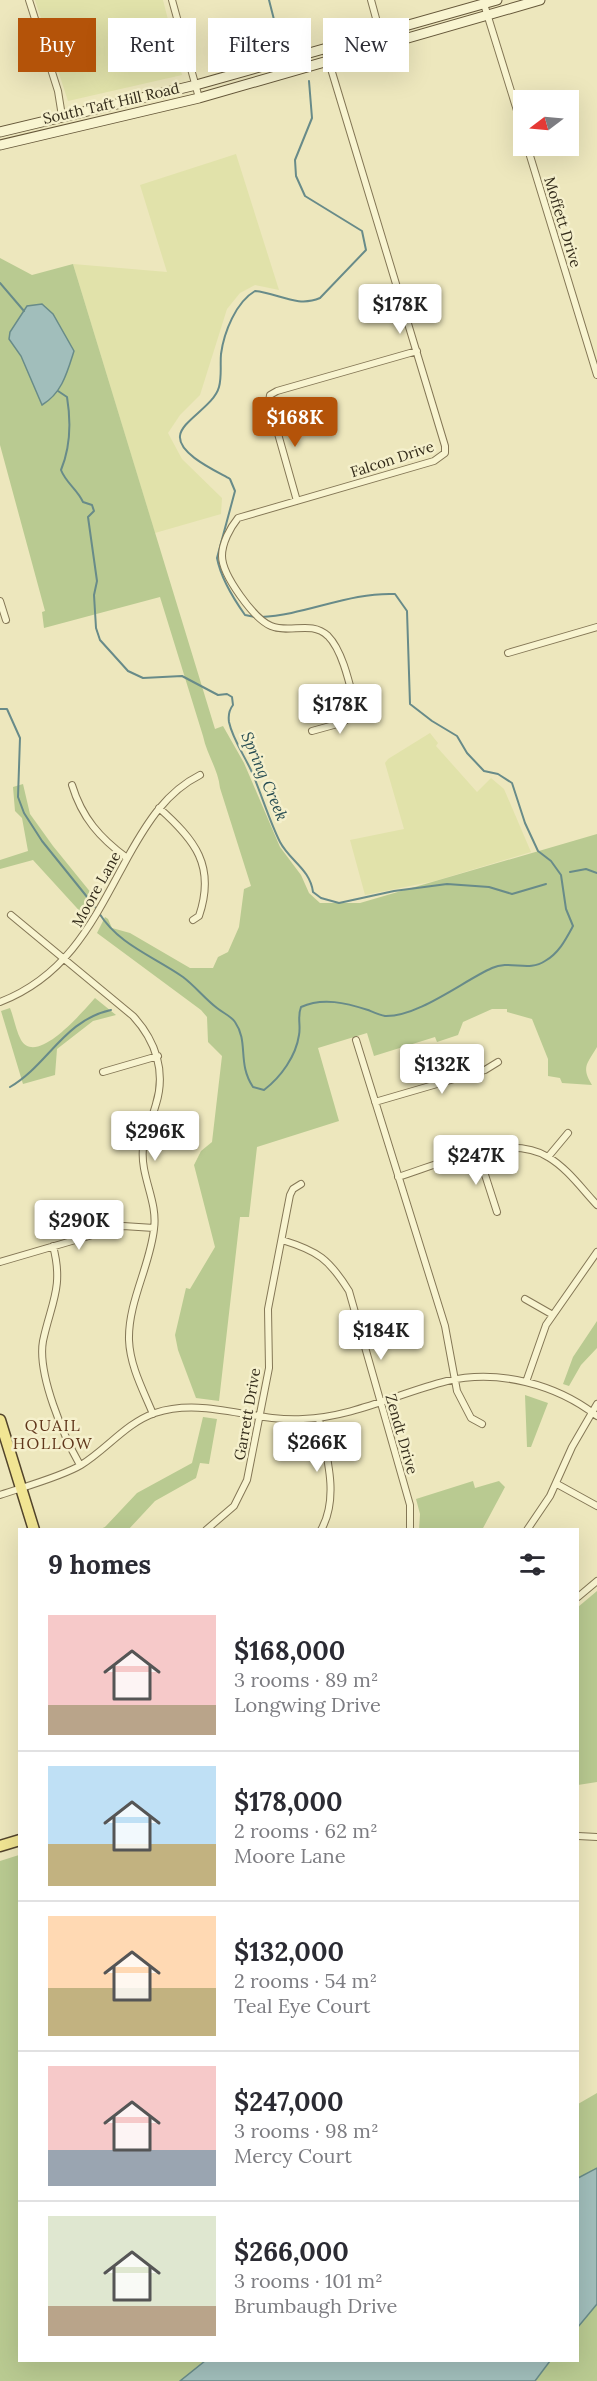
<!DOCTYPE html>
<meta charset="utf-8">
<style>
body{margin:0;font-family:Lora,serif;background:#f2f2f3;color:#2b2b33;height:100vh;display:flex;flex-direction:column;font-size:22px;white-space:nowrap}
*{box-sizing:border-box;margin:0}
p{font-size:20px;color:#7c7c81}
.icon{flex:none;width:33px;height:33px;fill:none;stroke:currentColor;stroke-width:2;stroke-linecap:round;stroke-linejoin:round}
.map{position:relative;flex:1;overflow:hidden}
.drawer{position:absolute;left:18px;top:1528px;width:561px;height:834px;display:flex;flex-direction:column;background:#fff;border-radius:0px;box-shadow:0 6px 24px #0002}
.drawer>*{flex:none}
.guide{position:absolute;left:18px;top:18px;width:561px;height:54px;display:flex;gap:12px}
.needle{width:39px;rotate:254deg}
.controls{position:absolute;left:513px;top:90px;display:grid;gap:12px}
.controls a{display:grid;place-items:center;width:66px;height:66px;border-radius:0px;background:#fff;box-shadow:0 6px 24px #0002;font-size:30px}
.price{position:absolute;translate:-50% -51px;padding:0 14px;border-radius:6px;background:#fff;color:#222;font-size:20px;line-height:39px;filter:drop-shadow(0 2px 3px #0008)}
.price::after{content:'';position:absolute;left:50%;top:36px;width:18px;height:14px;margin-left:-9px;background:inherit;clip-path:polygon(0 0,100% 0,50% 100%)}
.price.on{background:#b45309;color:#fff}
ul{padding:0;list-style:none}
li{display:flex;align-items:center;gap:18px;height:150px;padding:0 30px}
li+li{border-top:2px solid #e1e1e2}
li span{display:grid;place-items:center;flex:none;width:168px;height:120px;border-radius:0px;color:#555}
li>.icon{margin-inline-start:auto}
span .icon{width:72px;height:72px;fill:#fffc;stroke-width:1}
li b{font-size:26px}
h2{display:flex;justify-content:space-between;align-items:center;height:72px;padding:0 30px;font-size:26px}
.tag{padding:0 21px;border-radius:0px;background:#fff;box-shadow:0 6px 24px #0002;font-size:21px;line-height:54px}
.tag.on{background:#b45309;color:#fff}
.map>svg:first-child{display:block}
.farmland{fill:#e1e2aa}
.green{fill:#b9ca91}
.water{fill:#a1bebb;stroke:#688b89;stroke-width:1.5}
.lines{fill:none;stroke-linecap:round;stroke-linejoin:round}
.stream{stroke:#688b89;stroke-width:2}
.minor-casing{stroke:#847756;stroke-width:8}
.secondary-casing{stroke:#66583a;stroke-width:11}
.primary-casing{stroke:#52442b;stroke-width:13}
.minor{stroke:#f8f4d0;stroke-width:6}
.secondary{stroke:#f8f4d0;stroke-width:9}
.primary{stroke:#f1e593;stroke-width:10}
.labels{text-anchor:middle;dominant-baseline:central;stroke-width:5;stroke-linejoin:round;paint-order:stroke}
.street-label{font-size:15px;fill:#342c1b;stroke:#f5f0cc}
.water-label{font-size:16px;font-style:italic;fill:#2a4f54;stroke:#f5f0cc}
.neighbourhood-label{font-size:16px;letter-spacing:1.5px;fill:#60361b;stroke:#f5f0cc}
</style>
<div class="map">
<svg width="597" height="2381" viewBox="0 0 597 2381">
<rect width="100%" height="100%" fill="#ede7bd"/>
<!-- farmland -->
<path class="farmland" d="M35,0H163L182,75L68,101Z
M236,154L279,290L255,285L240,293L227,309L200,395L180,415L168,433L182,459L222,498L221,514L155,533L73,264L167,272L140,185Z
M430,733L438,743L436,746L477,792L491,778L504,789L531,852L435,881L365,895L350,840L404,829L385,763L388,759Z"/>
<!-- green -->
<path class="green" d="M0,258L32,275L73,264L215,729L223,726L244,763L280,847L301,875L309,893L320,903H360L597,834V1047C587,1064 581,1067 592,1085L562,1083L560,1078L548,1076V1059L532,1019L507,1012V1009H492L463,1022L458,1035L437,1042L435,1037L374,1056L367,1033L318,1048L339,1121L257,1147L249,1217H240L219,1401L196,1398L178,1350L175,1335L186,1288L190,1289L215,1247L194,1165L201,1151L212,1142L222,1056L208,1042L207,1017L201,1010L97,933L105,917L108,919L112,928L130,933L190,968H213L218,957L228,952L239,927L244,889L251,886L220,788C218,769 207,755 203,736L160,597L44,628L42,612L45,611L0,445Z
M23,784L30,814L53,846L96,899L86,918L33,860L0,869V860L28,851L22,818L15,811L13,787Z
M95,998L116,1015L93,1021L57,1049L55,1075L23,1084L1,1011L10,1008C14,1018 16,1031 21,1040C37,1067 84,1010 95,998Z
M597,1321V1348L581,1365L569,1386L563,1384L573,1357Z
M525,1395L548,1403L531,1447H527Z
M203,1417L217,1419L209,1464L200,1463L196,1478L155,1501L128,1530H98L105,1527L137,1493L192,1463Z
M473,1481L475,1488L499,1481L505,1487L482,1530H419L420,1514L416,1499Z
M597,1591V1782L578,1785V1607Z
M19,1855L20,2361H578V2104L597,2093V2381H0V1861Z"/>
<!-- water -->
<path class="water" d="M42,304L53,314L74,351C67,373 62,393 42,405L21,356L9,339L10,332L27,306Z
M597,2168V2304L578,2327V2178Z
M205,2361H550L535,2381H180Z"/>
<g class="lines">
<!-- stream -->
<path class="stream" d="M269,0L281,47
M0,283L24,311
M58,391L67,397C71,421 70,448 61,470C66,483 77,489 83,502L92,505L94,511L88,517L97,581L94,595L96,628L100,640L128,671L143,678L182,676L218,695L227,694L232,697L233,705C229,710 228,715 229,722C233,741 247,759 254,777C263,799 270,822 280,842C290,861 310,869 313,892L321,898L339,903L394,891L447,884L489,887L512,894L546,884
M255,617L245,615C233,598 221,579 217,558L235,491L230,479C216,471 178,454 180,436C181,421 214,406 219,387C222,376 220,365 221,354C224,332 236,302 255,291C278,293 297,308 320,298L366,250L362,231L305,196L296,176L295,160L312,118L309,81
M0,709H7L20,738L18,797L24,813L42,841L96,908
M570,872L586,869L597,873
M99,913C119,945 153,956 183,977C195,986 205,999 217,1008C223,1013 231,1016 235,1022C249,1042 237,1063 253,1087L264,1090C281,1077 296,1056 299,1035C301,1025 297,1017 301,1007C323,997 346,1003 368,1010C373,1012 380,1015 385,1016C418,1017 463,981 492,968C510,960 529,972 545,961C559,953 566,939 573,926L566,909L561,875L551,861L538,851L525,823L512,783L498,774L484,771L467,753L457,736L432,721L410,704L407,611L395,594C349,592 306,615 261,617
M10,1087C48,1065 64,1020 111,1010"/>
<!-- minor casing -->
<g class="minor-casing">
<path id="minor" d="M29,0L58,91L62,116
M172,0L199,98
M371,0L380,33
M484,4L524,133
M527,146L597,375
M297,501L269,402L270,395L277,391L417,351
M0,601L6,620
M508,653L597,627
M312,731L341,723L357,713C351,691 344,652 328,636C311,620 290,634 271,626C254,619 222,575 222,556C222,543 230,528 238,518L434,461L445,453V446L325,49
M72,785C82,818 100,838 127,858
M159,808C195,840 216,866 199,916L193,920
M11,915L133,1016C156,1041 166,1072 156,1104C152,1119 145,1133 143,1148C140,1176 158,1201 154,1229C150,1266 128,1302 129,1340C130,1366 143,1390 153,1414
M0,1002C70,975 95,917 129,855C147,823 166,792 200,775
M356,1040L445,1326L457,1391L471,1418L482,1424
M103,1072L158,1056
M375,1102L485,1070L498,1062
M478,1153L497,1212
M548,1157L568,1133
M398,1177C440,1164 508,1132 548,1157C567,1168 582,1189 597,1205
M282,1240C318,1251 329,1259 349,1291L410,1505V1530
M53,1246C64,1287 51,1303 43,1341C37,1374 64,1437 80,1465
M0,1262L123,1226L154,1228
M525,1299L553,1315
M526,1382L546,1325L597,1252
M319,1419C326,1454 340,1497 321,1530
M557,1484L597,1506
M0,1495C23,1487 61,1477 81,1465C107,1449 126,1423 155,1413C204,1397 252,1422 303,1419C353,1417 399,1393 447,1381C498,1369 556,1384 597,1416
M206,1530L234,1506L247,1480L269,1368L268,1309L290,1195L293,1189L301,1184
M527,1530L550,1496L572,1447L597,1404
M578,1597L597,1581
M578,1836L597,1837"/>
</g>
<!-- secondary casing -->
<g class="secondary-casing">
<path id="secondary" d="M0,132L196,85L497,0
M0,145L199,98L540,0"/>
</g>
<!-- primary casing -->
<g class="primary-casing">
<path id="primary" d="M0,1420L34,1530
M0,1846L20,1840"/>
</g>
<!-- minor -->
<use href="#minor" class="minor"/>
<!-- secondary -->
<use href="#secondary" class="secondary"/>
<!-- primary -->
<use href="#primary" class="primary"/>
</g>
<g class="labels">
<!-- street labels -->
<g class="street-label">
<text transform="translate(111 103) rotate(-13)">South Taft Hill Road</text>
<text transform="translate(563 222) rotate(73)">Moffett Drive</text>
<text transform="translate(392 459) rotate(-18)">Falcon Drive</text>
<text transform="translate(96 889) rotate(-61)">Moore Lane</text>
<text transform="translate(247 1414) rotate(-80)">Garrett Drive</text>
<text transform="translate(402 1434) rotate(74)">Zendt Drive</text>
</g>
<!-- water labels -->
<g class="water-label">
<text transform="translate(265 776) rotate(67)">Spring Creek</text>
</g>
<!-- neighbourhood labels -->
<g class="neighbourhood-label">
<text x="53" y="1425">QUAIL<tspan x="53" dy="18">HOLLOW</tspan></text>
</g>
</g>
</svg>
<div class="controls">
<a><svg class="needle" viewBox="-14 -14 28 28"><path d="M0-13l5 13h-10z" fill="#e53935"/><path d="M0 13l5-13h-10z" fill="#7c7c81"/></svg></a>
</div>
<b class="price" style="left:400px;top:335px">$178K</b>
<b class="price on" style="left:295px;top:448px">$168K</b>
<b class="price" style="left:340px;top:735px">$178K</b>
<b class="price" style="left:442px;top:1095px">$132K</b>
<b class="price" style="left:155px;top:1162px">$296K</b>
<b class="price" style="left:476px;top:1186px">$247K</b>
<b class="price" style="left:79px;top:1251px">$290K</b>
<b class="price" style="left:381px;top:1361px">$184K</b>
<b class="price" style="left:317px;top:1473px">$266K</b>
<div class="guide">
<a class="tag on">Buy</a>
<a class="tag">Rent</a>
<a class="tag">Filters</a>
<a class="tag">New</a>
</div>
<section class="drawer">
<h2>9 homes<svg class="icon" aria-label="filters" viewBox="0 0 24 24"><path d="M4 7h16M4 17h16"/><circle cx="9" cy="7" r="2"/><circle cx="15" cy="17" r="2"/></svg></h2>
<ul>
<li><span style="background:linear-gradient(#f6c9c9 75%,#b9a48a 0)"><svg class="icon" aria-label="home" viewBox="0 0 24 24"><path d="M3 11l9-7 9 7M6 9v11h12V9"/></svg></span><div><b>$168,000</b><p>3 rooms · 89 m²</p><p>Longwing Drive</p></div></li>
<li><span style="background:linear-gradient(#bfe0f5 65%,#c2b280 0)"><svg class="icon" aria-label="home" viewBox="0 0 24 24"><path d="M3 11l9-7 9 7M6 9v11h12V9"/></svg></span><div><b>$178,000</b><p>2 rooms · 62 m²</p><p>Moore Lane</p></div></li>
<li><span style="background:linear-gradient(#ffd9b3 60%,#c2b280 0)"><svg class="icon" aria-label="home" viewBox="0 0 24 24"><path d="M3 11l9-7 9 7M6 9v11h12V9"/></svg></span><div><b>$132,000</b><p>2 rooms · 54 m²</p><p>Teal Eye Court</p></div></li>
<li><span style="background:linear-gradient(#f6c9c9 70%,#9aa5b1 0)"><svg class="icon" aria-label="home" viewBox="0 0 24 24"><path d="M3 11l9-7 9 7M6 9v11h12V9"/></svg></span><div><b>$247,000</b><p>3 rooms · 98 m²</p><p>Mercy Court</p></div></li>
<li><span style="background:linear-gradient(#dfe7d0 75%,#b9a48a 0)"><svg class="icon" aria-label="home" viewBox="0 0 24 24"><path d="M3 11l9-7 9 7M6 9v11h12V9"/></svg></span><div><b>$266,000</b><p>3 rooms · 101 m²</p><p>Brumbaugh Drive</p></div></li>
</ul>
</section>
</div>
